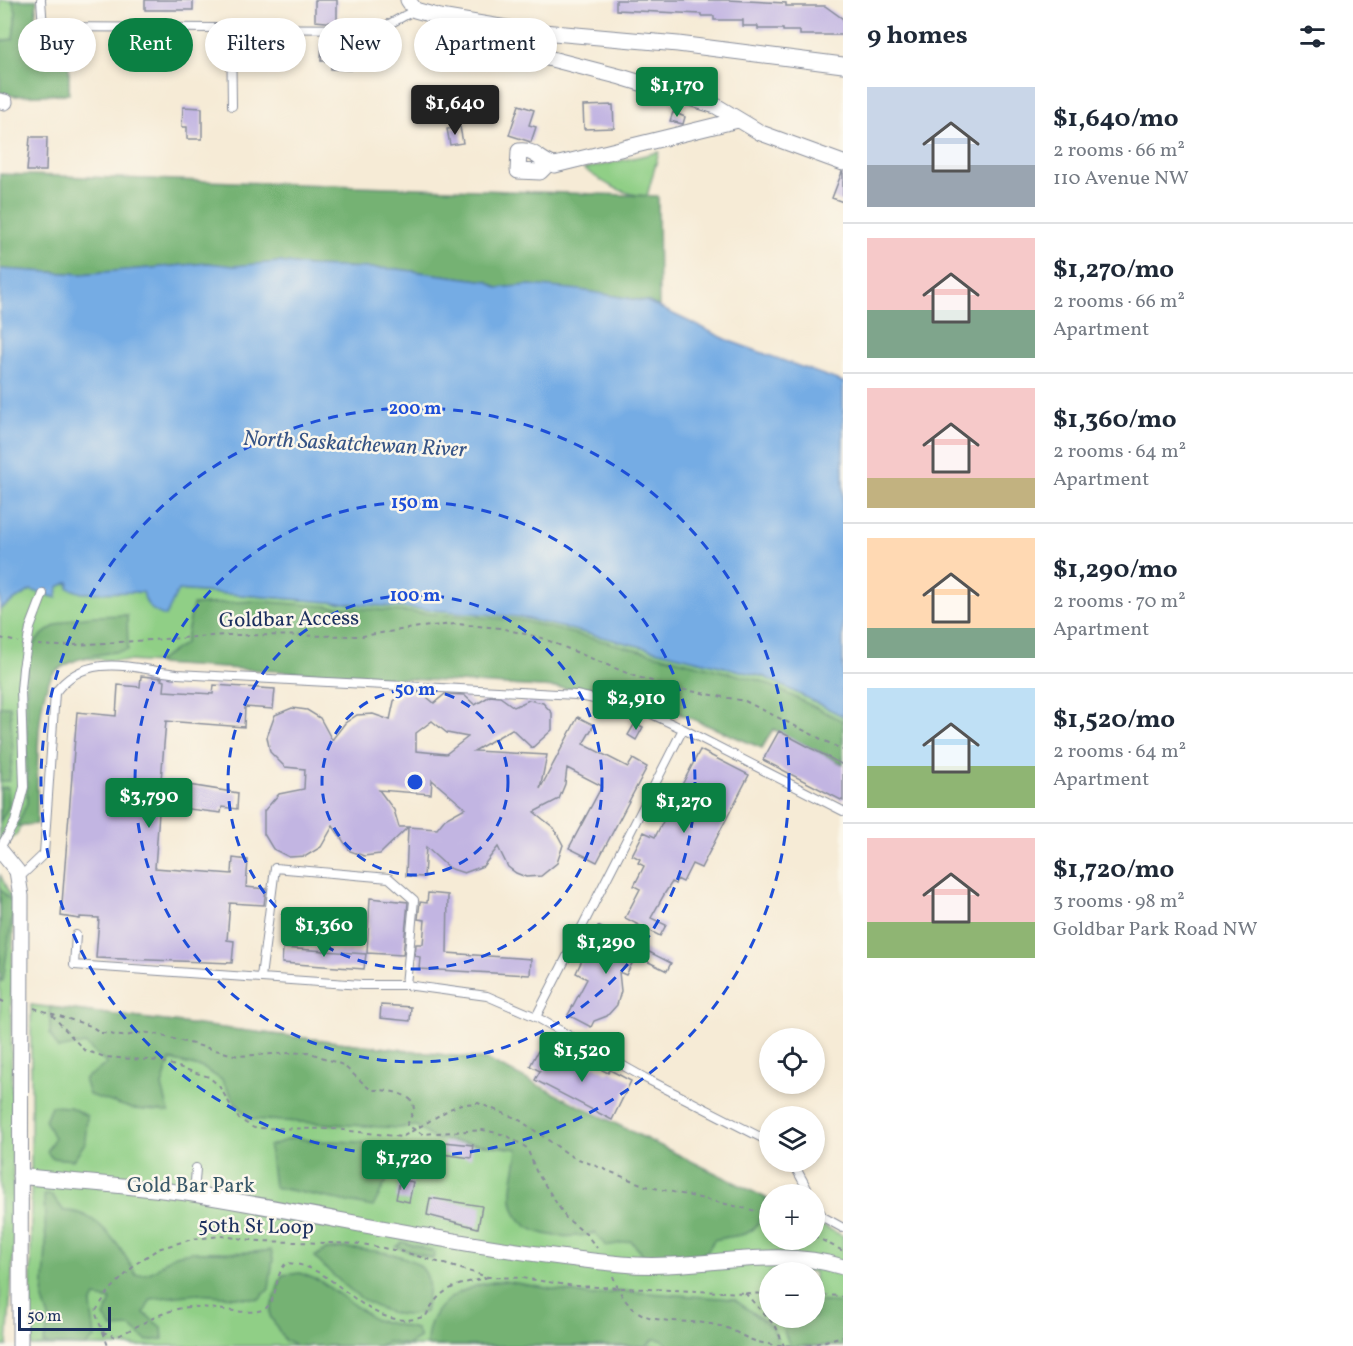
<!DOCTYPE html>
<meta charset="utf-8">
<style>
body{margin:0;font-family:Vollkorn,serif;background:#f6f6f7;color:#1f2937;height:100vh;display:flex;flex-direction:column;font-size:22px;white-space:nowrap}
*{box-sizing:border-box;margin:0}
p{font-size:20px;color:#747a83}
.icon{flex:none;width:33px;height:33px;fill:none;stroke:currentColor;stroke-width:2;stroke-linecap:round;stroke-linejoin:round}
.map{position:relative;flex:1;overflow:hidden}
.side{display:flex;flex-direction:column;background:#fff;width:510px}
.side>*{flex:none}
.guide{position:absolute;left:18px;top:18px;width:570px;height:54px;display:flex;gap:12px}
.buttons{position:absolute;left:759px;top:1028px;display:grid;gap:12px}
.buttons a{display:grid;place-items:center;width:66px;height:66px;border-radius:50%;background:#fff;box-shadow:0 3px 9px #0003;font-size:30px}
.scale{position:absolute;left:18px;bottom:15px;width:93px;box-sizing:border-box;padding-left:6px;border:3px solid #1b2f5e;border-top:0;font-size:16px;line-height:21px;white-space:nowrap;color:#1b2f5e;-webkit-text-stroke:4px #fbf7ec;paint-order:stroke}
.price{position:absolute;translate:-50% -51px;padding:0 14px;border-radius:6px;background:#0b8043;color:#fff;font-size:20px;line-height:39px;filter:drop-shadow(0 2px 3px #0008)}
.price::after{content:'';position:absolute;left:50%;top:36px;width:18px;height:14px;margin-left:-9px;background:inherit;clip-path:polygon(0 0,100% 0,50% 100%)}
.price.selected{background:#222;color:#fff}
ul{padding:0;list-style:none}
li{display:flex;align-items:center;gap:18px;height:150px;padding:0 24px}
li+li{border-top:2px solid #e0e1e3}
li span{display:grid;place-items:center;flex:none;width:168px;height:120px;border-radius:0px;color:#555}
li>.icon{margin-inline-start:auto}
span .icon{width:72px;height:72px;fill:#fffc;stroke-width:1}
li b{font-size:26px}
h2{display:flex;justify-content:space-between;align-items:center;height:72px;padding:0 24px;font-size:26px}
.chip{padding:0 21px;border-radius:27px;background:#fff;box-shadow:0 3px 9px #0003;font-size:21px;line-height:54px}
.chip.selected{background:#0b8043;color:#fff}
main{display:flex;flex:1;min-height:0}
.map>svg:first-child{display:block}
.green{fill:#90cf86;stroke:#567f72;stroke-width:1.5;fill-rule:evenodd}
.forest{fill:#74b273;stroke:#487068;stroke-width:1.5}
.water{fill:#75ace4;stroke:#486ea1;stroke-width:1.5}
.building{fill:#c2b5e2;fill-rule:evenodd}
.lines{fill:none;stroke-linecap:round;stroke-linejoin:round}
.service-casing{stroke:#888d9a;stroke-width:10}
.minor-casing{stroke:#888d9a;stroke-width:17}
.path{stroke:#888d9a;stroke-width:2;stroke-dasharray:4.5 4.5;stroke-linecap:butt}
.service{stroke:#fff;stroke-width:8}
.minor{stroke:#fff;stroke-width:15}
.ring{fill:none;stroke:#1d4ed8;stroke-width:3;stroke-dasharray:10 8}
.labels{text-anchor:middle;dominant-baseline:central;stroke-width:5;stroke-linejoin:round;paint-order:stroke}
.street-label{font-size:21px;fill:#1b2f5e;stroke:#fbf7ec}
.park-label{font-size:21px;fill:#385768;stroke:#fbf7ec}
.water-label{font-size:22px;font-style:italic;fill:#365486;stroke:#fbf7ec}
.centre{fill:#1d4ed8;stroke:#fbf7ec;stroke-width:3}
.ring-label{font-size:18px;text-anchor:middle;font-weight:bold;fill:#1d4ed8;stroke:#fbf7ec;stroke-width:5;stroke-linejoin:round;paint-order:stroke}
</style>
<main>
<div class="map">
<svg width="843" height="1346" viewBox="0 0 843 1346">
<rect width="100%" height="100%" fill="#fbf7ec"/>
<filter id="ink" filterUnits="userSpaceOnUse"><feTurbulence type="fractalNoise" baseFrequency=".0167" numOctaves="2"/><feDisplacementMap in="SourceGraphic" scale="12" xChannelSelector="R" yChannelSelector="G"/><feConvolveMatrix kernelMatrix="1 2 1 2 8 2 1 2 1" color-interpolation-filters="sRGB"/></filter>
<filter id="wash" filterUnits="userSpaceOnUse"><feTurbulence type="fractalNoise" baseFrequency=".008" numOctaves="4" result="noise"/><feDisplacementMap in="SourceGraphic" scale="24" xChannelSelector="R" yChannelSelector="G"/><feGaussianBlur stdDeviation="1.35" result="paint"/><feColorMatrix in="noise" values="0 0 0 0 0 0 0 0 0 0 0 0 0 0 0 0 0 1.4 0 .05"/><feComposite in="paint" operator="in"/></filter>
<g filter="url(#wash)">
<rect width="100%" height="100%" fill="#f6ebd6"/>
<!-- green -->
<path class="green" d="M0,0H12L16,11L13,39L0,41Z
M659,152L647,196C622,195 604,183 584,169Z
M69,581L105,592H143L166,616L177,590L520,617L765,677L843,716V764L773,729L762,748L661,706L574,689L80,658L55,671L32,697L33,804L16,835L0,849V609L31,590L56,598L58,587Z
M0,874L14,904L11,1013L14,1245L7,1346H0Z
M31,1005L487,1060L769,1200L770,1239H814L815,1222L843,1236V1346H31ZM770,1272H814V1317H770Z"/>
<!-- forest -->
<path class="forest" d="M12,0H37L34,27H69V94L14,96L0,93V41L13,39L16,11Z
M0,174L658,196L659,307L649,302C598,293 549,283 497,288L487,281L397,269L309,266L279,262L234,267L208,263L82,274L0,269Z
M254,601L519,620L762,681L843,721V764L773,729L762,748L661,706L574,689L157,664V662L185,643L193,605Z
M127,615L128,650C104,654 78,655 57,670C33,687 38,793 37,824L17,826L27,803V653C52,614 84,616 127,615Z
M0,706H10L13,753L9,781H0Z
M8,787L9,806L0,822V788Z
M0,889L14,904L3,981L0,980Z
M50,1007L487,1060L766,1198C757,1238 752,1232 714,1240L707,1252L686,1257L646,1258L631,1241L606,1246L595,1233C566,1240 516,1239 512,1200C510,1184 517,1165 518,1149L434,1139L416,1126L399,1128L250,1119L236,1103L222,1080L203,1068L170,1060L162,1086L169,1112L133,1109L89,1095L84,1079L107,1064L85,1044L58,1049L50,1033Z
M51,1106L70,1107L87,1116L85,1143L73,1160L52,1158L47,1152L54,1138L45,1120Z
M295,1137C330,1148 362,1131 394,1156L388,1178L373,1207L274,1187L269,1146Z
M44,1195H52L64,1211C98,1210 122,1248 136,1275C162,1274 158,1261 176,1255C206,1247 240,1257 271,1250L273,1259L269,1289L259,1299L197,1294L151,1299L144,1313L162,1328L163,1339L147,1341L130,1327L112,1328L104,1317L111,1300L95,1297L91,1305L95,1338L85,1346L43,1344L50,1321L43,1300L46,1247Z
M403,1242L435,1252L433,1259L396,1247Z
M343,1248C365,1250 416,1252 426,1274C431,1284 427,1301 425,1312C383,1327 342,1284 314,1257L325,1250Z
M300,1273L320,1281L375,1320L416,1329L420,1338L408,1345L387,1342L379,1346H297L285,1341L270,1316V1311L282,1275Z
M504,1281L593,1296L620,1291L734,1299L773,1328L780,1346H669L662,1340L654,1339L646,1346H427C426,1301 466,1284 504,1281Z
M815,1301L843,1303V1346H790L781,1324L774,1317H814Z"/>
<!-- water -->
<path class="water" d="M279,262L308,266L397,269L487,281L497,288L530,285L580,290L648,302L732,342L843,382V716L765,677L520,617L178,590L166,616C152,612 146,606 143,592L82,593L68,588L69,582L58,587L57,598L31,590L0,609V269L81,274L208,263L234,266Z"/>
<g id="blocks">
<!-- building -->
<path class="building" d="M145,0H193V10H145Z
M315,0H337V23L315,21Z
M616,0H728L786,3V6H825L843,19V35H800V31H783V29H758V26H743V20H714V16H701V14L616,10Z
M322,35H337V39L364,40L363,62H352L351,70L331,69V61H321Z
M519,105L534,110L529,125L536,127L531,142L509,135Z
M613,105L614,128L584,129L583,106Z
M183,107L202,108V139H187V127H182Z
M673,112L685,117L683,124L670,121Z
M460,127L463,143L450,145L447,129Z
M30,137H47L46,171H27Z
M842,172L843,173V202L832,198Z
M141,676L162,678L161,680L165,681L164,691L213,694L214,685L275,689L273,709L245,707L244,727L166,721L161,780L183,781V784L238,793L237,809L222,807L221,813L181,808V813L159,812L155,868L232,874L233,858L248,860L246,887L266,889L264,905L230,903L227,940L234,941L232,963L96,958L99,918L80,917V919L61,916L77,712L116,716L118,685L140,687Z
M404,692L422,693L434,703L445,694L464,695L475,705L490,696L500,697L514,707L529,700L543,703L552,713V730L532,748L512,729L474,751L547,755L540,789L578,717L594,725L583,744L628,767L633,759L647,767L597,862L569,848L602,786L567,768L565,784L559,799L534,812L554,828L563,845L557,863L541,876L526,877L516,873L508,867L498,847L483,866L464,873L449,868L426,847L424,877L406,876L408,827L437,829L445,819L465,808L432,780L431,794L379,790L394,810L399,827H408L380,854L364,856L350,851L333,826L321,847L306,856L289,857L273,849L264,834V811L279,794L304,789L305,769L285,767L270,752L267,737L275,715L292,708L307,710L320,718L332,740L345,723L357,715L373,714L390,720L394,701ZM432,721L447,733L468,737L446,754L416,751V733Z
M635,723L643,727L636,740L628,735Z
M779,731L843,765V801L763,760Z
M700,750L749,775L701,868L692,864L683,882L677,879L675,884L672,882L665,893L651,918L666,925L660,936L625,918L640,889L634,886L644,866L638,863L640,859L632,855L644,832L655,837Z
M428,893L448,895L447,953L531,959L530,975L419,969L420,957L415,956L416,944H423L425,920L418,919L420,902L427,903Z
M370,898L408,902L403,955L367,953Z
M598,926L671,963L667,971L636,956L626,975L619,972L621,991L617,1005L607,1016L594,1021L591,1027L568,1015L587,979L576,973Z
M283,948L366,954L364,969L282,963Z
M381,1005L411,1007L410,1021L380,1018Z
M557,1050L592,1069L593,1065L608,1073L610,1070L631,1081L612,1120L535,1080L540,1071L530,1066L538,1051L553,1059Z
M444,1142L473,1145L471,1158L442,1154Z
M400,1179L413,1182L409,1202L396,1199Z
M430,1198L482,1206L478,1228L427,1215Z"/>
</g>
</g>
<g filter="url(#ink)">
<use href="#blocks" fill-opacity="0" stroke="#888d9a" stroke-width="1.5"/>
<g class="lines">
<!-- service casing -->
<g class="service-casing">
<path id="service" d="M41,0L43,27L380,29L415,10
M231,28L232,106
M683,729L843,811
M0,848L15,822L24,787L21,690L23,668L30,628L43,594
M19,878L44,854L55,693C85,651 132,668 177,674L576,695L643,710L683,729L536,1017
M76,935L74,965L362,985H406L487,996L536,1017L645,1078L770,1142
M261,977L275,868L389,878L414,900L406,985
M792,1161L810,1194
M194,1195L196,1168
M814,1202L823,1217L843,1228"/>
</g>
<!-- minor casing -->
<g class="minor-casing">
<path id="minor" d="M408,0L415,10L440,17L520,30L678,44L843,65
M520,30L540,56L621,77L716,106L761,133L843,163
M0,101L5,102
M548,164L540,172L518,171L519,151C536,149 541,163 555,165L738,120
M0,850L17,871L21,896L20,1346
M20,1176C81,1183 144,1186 205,1196C344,1219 482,1251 622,1264C696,1272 770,1244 843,1267"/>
</g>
<!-- path -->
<path class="path" d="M0,638L18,642
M38,645L59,646L226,635L362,636L420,627L456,624L500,628L542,638L634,676L680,689L745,701L843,750
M0,1000L8,1004
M34,1008L91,1026L101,1033C110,1033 119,1037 126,1036C135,1034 141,1032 151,1033L238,1056L308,1052L343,1065L371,1090C386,1090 402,1091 413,1102L414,1110L407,1125L422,1134L483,1130L506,1135L527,1148L536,1171L566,1218L586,1234L597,1248
M52,1015L84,1050L105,1057L160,1061L209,1077L219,1086L239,1119L254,1128L334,1129L402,1137L450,1109L461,1104L478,1103L518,1119L571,1156L646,1186L770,1214
M814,1236L843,1251
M613,1276C635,1339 678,1312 727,1328C735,1331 743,1337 752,1340C765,1345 780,1345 794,1346
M488,1277C458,1285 440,1286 426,1316C366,1337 340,1264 286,1263C273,1278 279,1297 266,1308C253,1318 207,1305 188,1307C162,1310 139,1326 116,1337L103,1332L95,1312L109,1291L137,1263L158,1249L192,1239L222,1236L259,1241L362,1244L404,1252L488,1277L522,1278L574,1286L770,1294
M745,1293L776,1327L784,1346
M814,1295L843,1296
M103,1332L108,1346
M807,1346L843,1336"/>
<!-- service -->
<use href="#service" class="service"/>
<!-- minor -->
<use href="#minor" class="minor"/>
</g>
</g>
<!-- distance rings -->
<g class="ring">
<circle cx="415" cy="782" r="93"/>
<circle cx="415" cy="782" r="187"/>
<circle cx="415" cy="782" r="280"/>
<circle cx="415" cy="782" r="374"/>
</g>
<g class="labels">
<!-- street labels -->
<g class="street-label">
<text transform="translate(289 620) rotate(-1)">Goldbar Access</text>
<text transform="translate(256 1227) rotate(1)">50th St Loop</text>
</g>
<!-- park labels -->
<g class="park-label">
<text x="191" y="1186">Gold Bar Park</text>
</g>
<!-- water labels -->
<g class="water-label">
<text transform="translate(355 445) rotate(3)">North Saskatchewan River</text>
</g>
</g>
<circle cx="415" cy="782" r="9" class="centre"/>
<g class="ring-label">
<text x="415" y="414">200 m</text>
<text x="415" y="508">150 m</text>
<text x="415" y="601">100 m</text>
<text x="415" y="695">50 m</text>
</g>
</svg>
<div class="buttons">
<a><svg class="icon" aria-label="locate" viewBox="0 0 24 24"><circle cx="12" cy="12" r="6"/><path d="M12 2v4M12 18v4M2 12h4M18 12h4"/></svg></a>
<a><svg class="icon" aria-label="layers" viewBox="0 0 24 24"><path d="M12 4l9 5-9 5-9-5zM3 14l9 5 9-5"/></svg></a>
<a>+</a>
<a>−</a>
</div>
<div class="scale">50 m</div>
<b class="price" style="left:677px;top:118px">$1,170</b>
<b class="price selected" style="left:455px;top:136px">$1,640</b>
<b class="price" style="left:636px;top:731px">$2,910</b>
<b class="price" style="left:149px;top:829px">$3,790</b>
<b class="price" style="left:684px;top:834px">$1,270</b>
<b class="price" style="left:324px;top:958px">$1,360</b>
<b class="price" style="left:606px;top:975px">$1,290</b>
<b class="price" style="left:582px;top:1083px">$1,520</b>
<b class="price" style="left:404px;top:1191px">$1,720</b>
<div class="guide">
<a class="chip">Buy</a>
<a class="chip selected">Rent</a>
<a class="chip">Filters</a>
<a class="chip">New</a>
<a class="chip">Apartment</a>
</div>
</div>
<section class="side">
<h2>9 homes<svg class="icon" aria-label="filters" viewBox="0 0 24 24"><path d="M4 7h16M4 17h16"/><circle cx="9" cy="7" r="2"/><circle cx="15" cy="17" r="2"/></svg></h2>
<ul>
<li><span style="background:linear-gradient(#c9d6e8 65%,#9aa5b1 0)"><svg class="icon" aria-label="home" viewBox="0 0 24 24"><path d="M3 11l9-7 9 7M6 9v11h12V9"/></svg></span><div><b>$1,640/mo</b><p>2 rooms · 66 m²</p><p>110 Avenue NW</p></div></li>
<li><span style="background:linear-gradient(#f6c9c9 60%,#7fa58c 0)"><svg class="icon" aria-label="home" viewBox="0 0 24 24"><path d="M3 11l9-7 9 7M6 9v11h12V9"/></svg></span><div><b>$1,270/mo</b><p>2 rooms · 66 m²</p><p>Apartment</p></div></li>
<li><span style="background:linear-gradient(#f6c9c9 75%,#c2b280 0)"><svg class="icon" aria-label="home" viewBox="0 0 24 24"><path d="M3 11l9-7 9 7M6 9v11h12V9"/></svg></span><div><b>$1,360/mo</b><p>2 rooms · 64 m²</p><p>Apartment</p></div></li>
<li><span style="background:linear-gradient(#ffd9b3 75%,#7fa58c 0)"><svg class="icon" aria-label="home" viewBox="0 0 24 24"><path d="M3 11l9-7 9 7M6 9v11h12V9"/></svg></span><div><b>$1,290/mo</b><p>2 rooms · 70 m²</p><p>Apartment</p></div></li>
<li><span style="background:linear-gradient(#bfe0f5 65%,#8fb573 0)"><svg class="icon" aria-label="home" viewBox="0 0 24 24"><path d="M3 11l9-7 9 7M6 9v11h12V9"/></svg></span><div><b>$1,520/mo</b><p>2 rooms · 64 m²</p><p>Apartment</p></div></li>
<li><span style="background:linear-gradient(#f6c9c9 70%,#8fb573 0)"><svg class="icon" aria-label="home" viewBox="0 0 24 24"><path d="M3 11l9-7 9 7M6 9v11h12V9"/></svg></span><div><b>$1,720/mo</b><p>3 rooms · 98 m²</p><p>Goldbar Park Road NW</p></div></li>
</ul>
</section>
</main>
